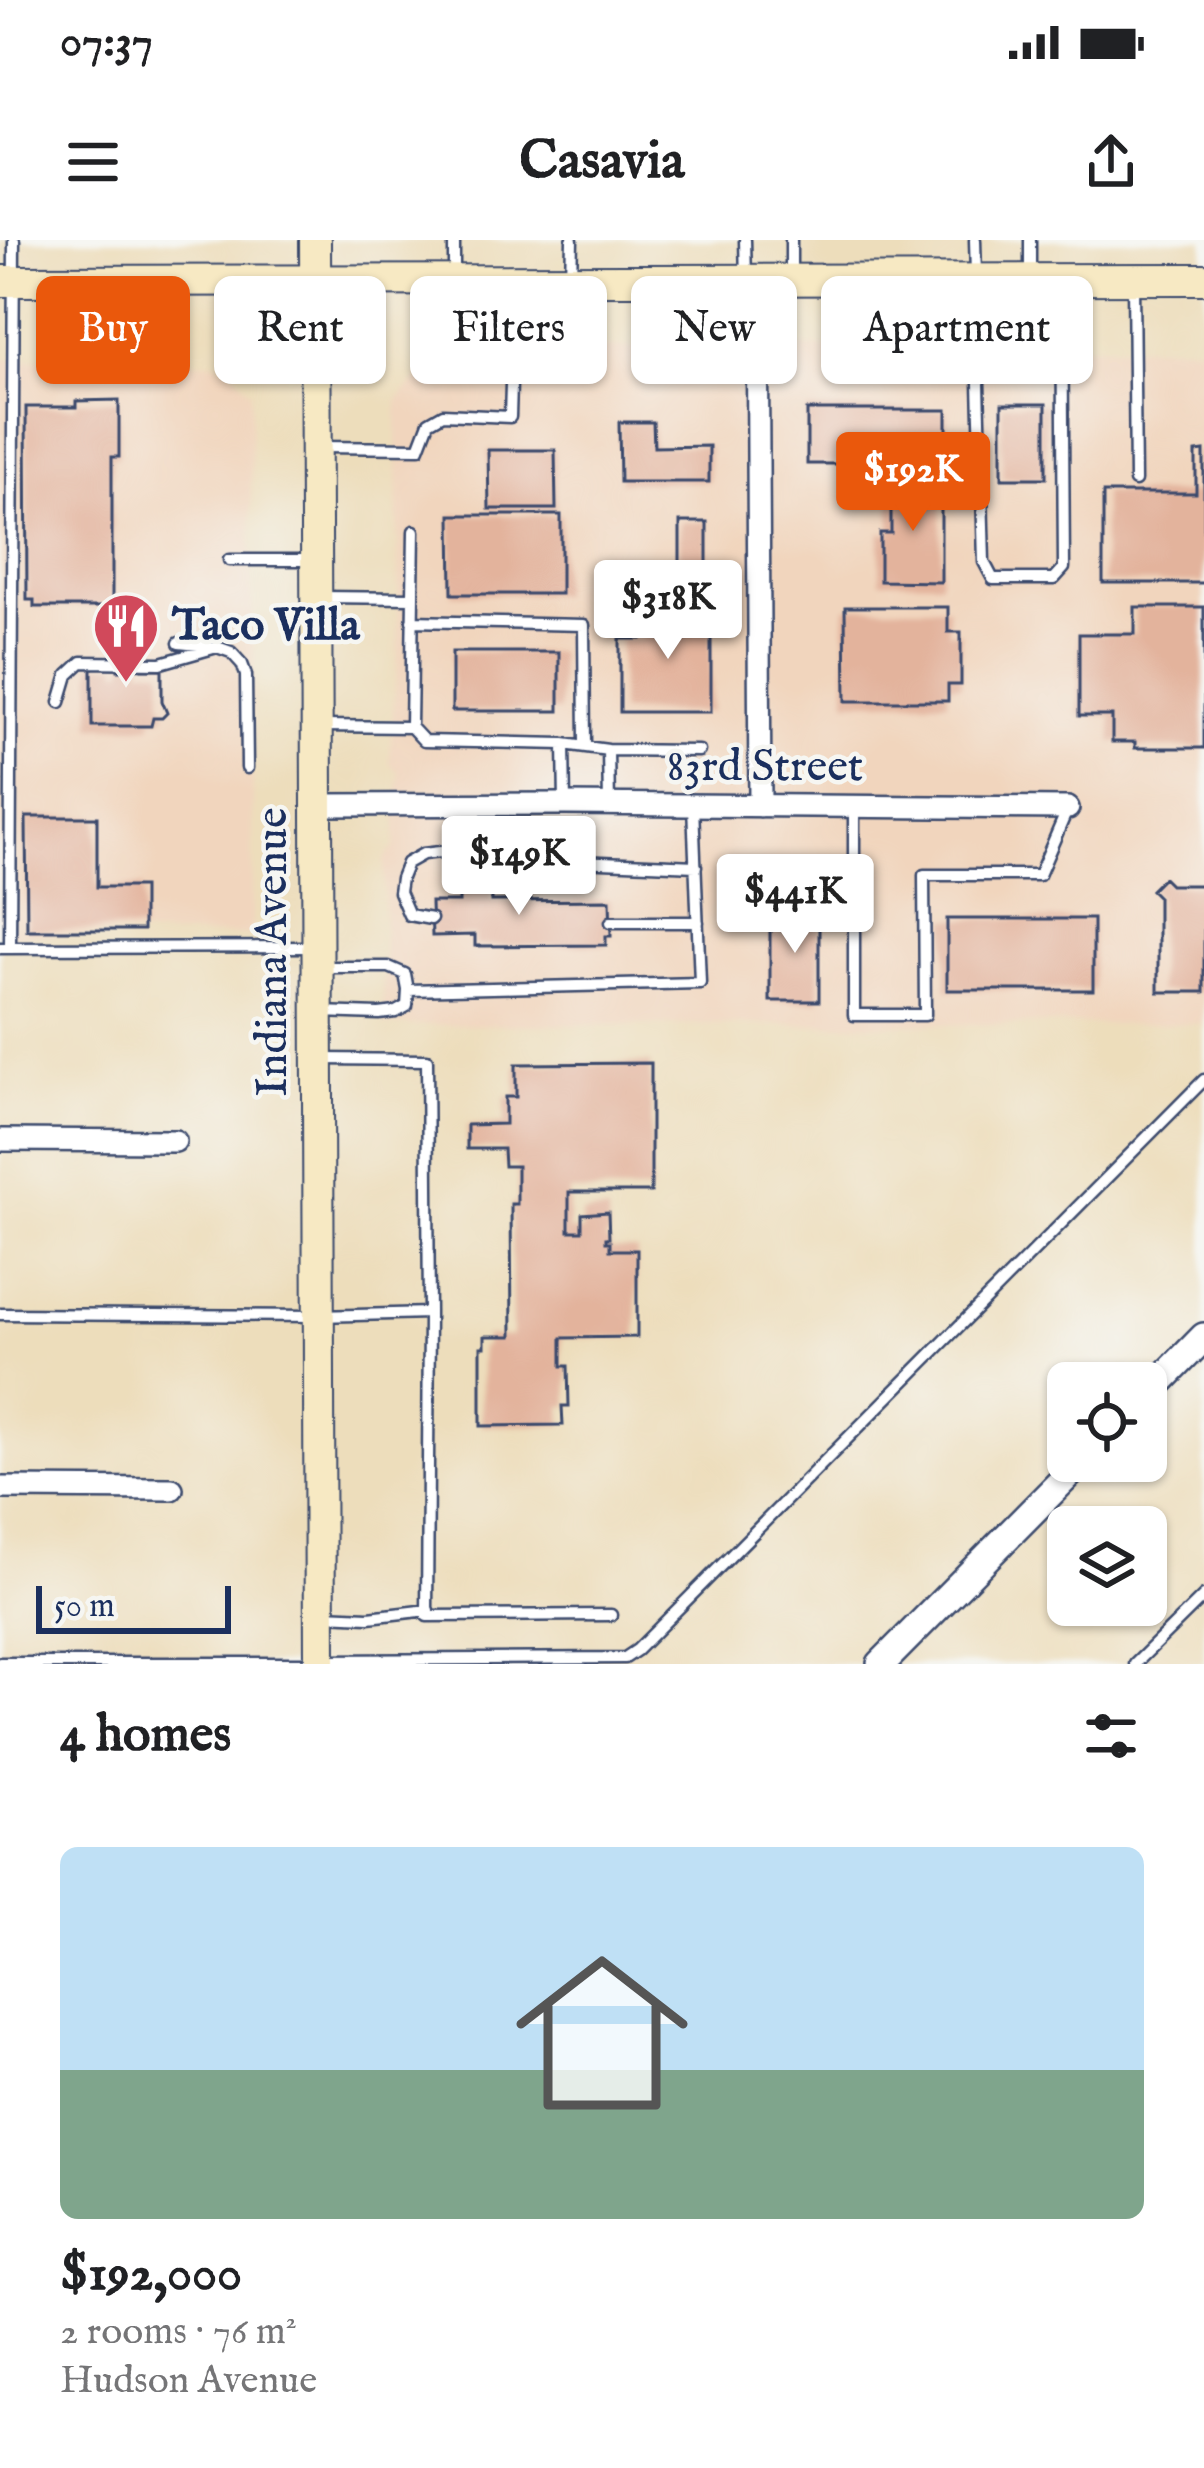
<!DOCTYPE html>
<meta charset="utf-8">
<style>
body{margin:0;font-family:"IM FELL English",serif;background:#f2f2f2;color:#202124;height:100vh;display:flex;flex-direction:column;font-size:45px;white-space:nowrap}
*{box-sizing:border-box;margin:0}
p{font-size:39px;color:#757577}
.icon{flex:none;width:66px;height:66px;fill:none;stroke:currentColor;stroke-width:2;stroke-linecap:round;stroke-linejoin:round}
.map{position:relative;height:1424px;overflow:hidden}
.details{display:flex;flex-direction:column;background:#fff;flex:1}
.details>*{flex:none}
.guide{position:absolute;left:36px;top:36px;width:1134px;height:108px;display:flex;gap:24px}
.buttons{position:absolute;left:1047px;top:1122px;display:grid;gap:24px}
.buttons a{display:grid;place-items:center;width:120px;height:120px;border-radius:18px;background:#fff;box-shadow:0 3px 9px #0004;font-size:60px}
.scale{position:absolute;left:36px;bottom:30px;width:195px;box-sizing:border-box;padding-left:12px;border:6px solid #1b2f5e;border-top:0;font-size:33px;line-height:42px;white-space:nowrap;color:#1b2f5e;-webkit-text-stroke:9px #f6f6f2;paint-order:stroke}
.price{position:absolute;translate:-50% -102px;padding:0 27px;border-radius:12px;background:#fff;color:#222;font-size:39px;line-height:78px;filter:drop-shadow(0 3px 6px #0008)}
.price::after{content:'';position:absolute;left:50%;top:72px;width:36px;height:27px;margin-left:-18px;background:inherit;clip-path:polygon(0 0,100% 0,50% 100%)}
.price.on{background:#ea580c;color:#fff}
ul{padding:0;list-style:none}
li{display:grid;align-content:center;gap:24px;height:636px;padding:0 60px}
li+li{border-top:3px solid #e0e0e0}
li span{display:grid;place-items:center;height:372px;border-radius:18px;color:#555}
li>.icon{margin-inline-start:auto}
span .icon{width:216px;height:216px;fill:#fffc;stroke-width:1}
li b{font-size:51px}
h2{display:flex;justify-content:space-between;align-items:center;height:144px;padding:0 60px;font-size:51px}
.chip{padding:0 42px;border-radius:18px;background:#fff;box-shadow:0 3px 9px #0004;font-size:42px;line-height:108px}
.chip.on{background:#ea580c;color:#fff}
.status{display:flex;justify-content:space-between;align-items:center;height:84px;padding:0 60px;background:#fff;direction:ltr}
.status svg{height:33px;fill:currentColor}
header{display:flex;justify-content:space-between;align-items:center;height:156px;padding:0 60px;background:#fff;font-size:54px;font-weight:800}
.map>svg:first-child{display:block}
.built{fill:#f1d5bd}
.building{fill:#e3b39c}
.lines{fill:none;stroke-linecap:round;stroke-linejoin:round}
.service-casing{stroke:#3a496c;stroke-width:15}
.minor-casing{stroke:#3a496c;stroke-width:26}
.tertiary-casing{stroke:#3a496c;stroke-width:32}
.secondary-casing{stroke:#3a496c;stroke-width:34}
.service{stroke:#fff;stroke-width:10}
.minor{stroke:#fff;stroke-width:21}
.tertiary{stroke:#fff;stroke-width:27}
.secondary{stroke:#f7e9c3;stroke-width:30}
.labels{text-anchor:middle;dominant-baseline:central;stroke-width:9;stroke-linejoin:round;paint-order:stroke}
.poi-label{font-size:45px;font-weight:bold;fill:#1b2f5e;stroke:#f6f6f2;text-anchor:start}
.street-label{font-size:45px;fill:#1b2f5e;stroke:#f6f6f2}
</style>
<div class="status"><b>07:37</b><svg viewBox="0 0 49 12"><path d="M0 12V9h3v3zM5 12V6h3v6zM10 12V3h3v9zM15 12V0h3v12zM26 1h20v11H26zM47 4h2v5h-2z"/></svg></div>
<header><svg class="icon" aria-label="menu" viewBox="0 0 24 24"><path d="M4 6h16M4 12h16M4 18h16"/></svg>Casavia<svg class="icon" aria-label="share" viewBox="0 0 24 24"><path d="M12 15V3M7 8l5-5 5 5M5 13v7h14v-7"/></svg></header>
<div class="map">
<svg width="1204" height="1424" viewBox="0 0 1204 1424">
<rect width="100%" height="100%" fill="#f6f6f2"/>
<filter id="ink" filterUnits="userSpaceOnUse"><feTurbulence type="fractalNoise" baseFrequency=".00833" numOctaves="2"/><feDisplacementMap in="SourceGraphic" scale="24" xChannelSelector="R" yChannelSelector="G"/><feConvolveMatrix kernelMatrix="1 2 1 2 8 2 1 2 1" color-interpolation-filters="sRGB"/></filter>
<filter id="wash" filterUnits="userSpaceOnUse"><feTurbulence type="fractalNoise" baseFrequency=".004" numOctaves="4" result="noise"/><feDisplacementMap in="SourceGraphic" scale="48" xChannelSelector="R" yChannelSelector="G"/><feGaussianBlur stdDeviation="2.7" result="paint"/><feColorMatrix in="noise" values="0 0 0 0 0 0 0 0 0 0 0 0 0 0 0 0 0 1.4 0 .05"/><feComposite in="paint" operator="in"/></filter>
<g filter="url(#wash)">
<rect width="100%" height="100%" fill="#edddbb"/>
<!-- built -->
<path class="built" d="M1204,106V784L383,785L384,619L395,606L399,532L389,523L398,409L397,161L420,136L454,108Z
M0,119L214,122L232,129L251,152V345L254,391L252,695H0Z"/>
<g id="blocks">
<!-- building -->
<path class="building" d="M119,160V217H112V367H34V360H27L26,167H76V161Z
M1002,164H1046V238H1002Z
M807,170H947V224H807Z
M619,182H653L654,207L709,206V242H620Z
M488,210H555L556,269H489Z
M1204,211V343H1103V253H1196V212Z
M891,241H941V342L880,341V293H891Z
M451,275H561V354H452Z
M680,282H707V331H680Z
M711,366V472H620V399H641V367Z
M845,367H948V392H961V445H948V461H846Z
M1135,367H1204V508H1135V502H1112V476H1079V394H1135Z
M452,412H559V471H452Z
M124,413H142V429H162V461L167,473L162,478H153L151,486H92V424H118V430H124Z
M26,577H97V647H143V690H27Z
M459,631H491V661L610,660L611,696H606V705L475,706V695L432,696L431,662H459Z
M1163,638L1170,645H1204V752H1158V657L1151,650Z
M770,671H819V761H770Z
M947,679H1093V750H947Z
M651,823V952H569V991H582V974L608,972L609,998H606V1002H610V1010H637V1097L562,1098V1126H568L569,1166H562L563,1185L481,1186V1107H485V1096H512L511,964H517V926H504L503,909H467V885L505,884V857H516V824Z"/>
</g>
</g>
<g filter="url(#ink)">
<use href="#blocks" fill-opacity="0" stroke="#3a496c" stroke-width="3"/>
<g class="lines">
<!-- service casing -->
<g class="service-casing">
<path id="service" d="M454,0V39
M745,0L746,39
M975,0L984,322L993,339H1054L1064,328L1062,43
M1030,0V39
M791,36V0
M571,39L572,0
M1133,43L1135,241
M317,207L419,208L429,182L443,174L510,177L514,43
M229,320H310
M320,357L413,358
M412,381L584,385L585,507
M179,403L208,406
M60,462L68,435L82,422L161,423L217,407L231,412L242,424L246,435L247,528
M321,486L411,487L414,291
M411,487L424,501L564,504L608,510L699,511
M564,504L565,564
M608,510L609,565
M854,567V775H925L924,635H1039L1068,568
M431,679L409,675L399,652L401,638L407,623L423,614L440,612L531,619L696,626
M611,682H698
M0,708L315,707
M10,708L14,0
M318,727H389L405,734L408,750L700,743L693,566
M320,772L379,774L396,772L407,766L408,750
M429,1073L427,1376L611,1375
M0,1074L319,1076L429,1073L427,820L321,819
M324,1375L369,1377L428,1370
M324,1420L625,1418L637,1410L1204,840
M0,1423H317
M1135,1424L1204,1356"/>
</g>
<!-- minor casing -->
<g class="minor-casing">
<path id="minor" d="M757,40L760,566
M318,565L565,564L1068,568
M0,900L175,901
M0,1248L172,1249"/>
</g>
<!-- tertiary casing -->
<g class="tertiary-casing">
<path id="tertiary" d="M1146,1156L1204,1097
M881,1424L1082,1221"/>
</g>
<!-- secondary casing -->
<g class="secondary-casing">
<path id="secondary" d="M315,0L320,1424
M0,41L1204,39"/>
</g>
<!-- service -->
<use href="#service" class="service"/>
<!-- minor -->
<use href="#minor" class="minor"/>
<!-- tertiary -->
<use href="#tertiary" class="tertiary"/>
<!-- secondary -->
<use href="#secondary" class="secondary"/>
</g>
</g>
<!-- icons -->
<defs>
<g id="restaurant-pin" transform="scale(3.45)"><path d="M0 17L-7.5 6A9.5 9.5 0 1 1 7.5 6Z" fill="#d1495b" stroke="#f6f6f2"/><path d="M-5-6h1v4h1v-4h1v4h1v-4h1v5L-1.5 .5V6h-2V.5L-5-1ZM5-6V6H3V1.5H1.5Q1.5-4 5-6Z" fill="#fff"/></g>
</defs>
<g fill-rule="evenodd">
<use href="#restaurant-pin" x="126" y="386"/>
</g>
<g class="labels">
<!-- poi labels -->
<g class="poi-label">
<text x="172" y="386">Taco Villa</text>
</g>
<!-- street labels -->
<g class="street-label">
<text x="765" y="527">83rd Street</text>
<text transform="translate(273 712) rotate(-90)">Indiana Avenue</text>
</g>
</g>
</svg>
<div class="buttons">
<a><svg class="icon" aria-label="locate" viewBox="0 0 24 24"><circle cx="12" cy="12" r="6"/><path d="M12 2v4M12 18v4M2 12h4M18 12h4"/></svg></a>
<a><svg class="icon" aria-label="layers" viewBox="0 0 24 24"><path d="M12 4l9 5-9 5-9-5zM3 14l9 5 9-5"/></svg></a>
</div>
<div class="scale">50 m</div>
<b class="price on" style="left:913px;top:294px">$192K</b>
<b class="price" style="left:668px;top:422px">$318K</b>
<b class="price" style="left:519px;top:678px">$149K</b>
<b class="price" style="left:795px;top:716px">$441K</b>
<div class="guide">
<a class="chip on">Buy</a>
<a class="chip">Rent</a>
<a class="chip">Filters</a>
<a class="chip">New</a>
<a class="chip">Apartment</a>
</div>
</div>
<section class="details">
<h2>4 homes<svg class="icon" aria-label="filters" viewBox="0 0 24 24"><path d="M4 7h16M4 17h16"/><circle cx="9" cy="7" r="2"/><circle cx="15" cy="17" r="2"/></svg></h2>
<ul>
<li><span style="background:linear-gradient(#bfe0f5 60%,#7fa58c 0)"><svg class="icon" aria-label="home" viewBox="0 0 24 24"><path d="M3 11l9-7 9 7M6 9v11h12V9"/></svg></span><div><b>$192,000</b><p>2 rooms · 76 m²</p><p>Hudson Avenue</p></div></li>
</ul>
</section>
